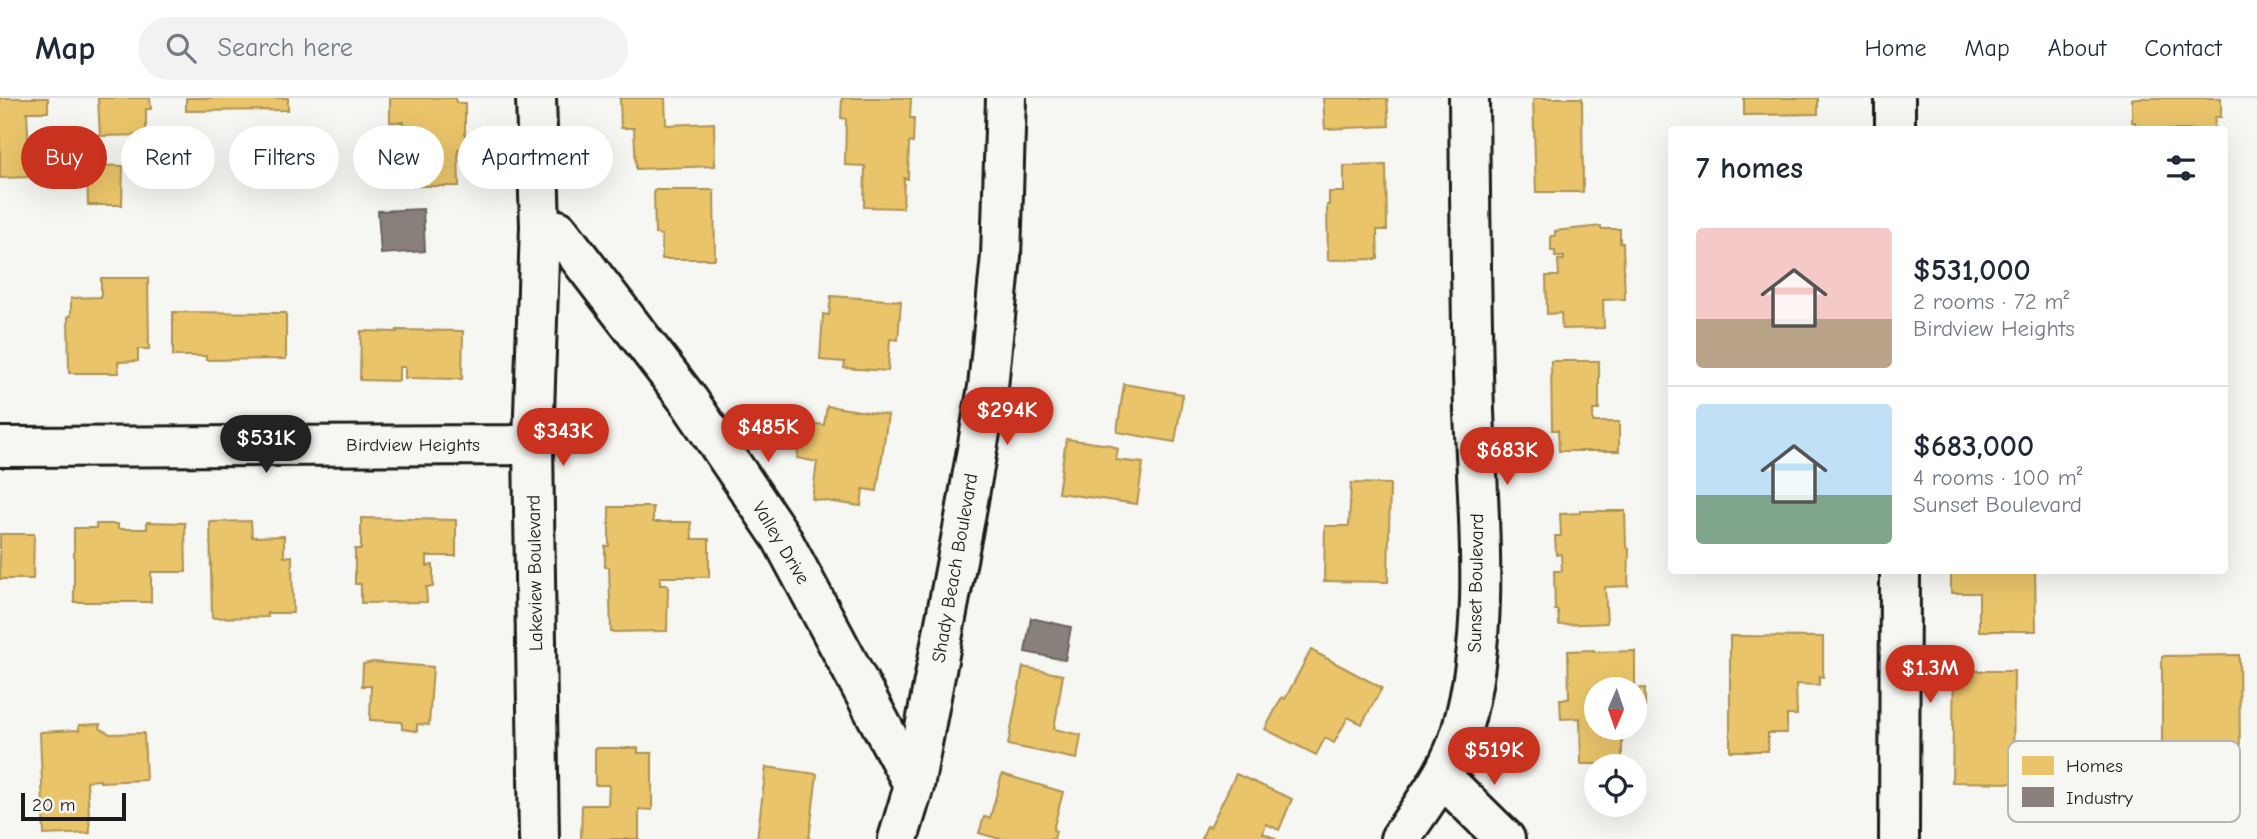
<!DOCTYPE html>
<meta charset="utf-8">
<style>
body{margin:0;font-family:"Comic Neue",sans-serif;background:#f2f2f3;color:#1f2937;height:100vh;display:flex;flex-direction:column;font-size:26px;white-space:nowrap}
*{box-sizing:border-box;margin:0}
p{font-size:23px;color:#747a83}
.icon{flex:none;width:38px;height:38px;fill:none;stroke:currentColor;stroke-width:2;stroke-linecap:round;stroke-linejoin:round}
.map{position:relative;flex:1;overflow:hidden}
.drawer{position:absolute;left:1668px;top:28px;width:560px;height:448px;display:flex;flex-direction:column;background:#fff;border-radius:7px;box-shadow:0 7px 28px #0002}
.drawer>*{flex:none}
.guide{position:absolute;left:21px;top:28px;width:665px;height:63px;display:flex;gap:14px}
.needle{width:46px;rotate:182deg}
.buttons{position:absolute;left:1584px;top:579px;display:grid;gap:14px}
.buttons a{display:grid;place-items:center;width:63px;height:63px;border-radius:50%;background:#fff;box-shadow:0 7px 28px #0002;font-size:35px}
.scale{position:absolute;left:21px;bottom:18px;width:105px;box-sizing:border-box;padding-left:7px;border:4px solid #1c1c1c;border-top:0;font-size:19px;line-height:24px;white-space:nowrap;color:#1c1c1c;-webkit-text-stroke:5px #f6f6f2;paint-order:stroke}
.price{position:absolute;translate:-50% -60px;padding:0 16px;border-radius:24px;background:#c8321e;color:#fff;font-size:23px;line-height:46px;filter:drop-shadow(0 2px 4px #0008)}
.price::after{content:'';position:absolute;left:50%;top:42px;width:21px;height:16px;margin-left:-10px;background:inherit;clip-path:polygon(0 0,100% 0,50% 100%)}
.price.on{background:#222;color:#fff}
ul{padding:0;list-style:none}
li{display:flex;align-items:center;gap:21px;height:175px;padding:0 28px}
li+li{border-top:2px solid #e0e1e3}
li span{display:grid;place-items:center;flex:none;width:196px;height:140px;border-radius:7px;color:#555}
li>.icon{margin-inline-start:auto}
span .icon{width:84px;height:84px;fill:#fffc;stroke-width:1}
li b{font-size:30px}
h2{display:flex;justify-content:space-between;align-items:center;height:84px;padding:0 28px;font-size:30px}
.chip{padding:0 24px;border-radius:32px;background:#fff;box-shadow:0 7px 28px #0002;font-size:24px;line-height:63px}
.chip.on{background:#c8321e;color:#fff}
header{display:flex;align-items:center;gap:42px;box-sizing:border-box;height:98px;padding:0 35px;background:#fff;border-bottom:2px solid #e0e1e3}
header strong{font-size:33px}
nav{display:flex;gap:38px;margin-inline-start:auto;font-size:24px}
.search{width:490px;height:63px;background:#f2f2f3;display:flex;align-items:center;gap:18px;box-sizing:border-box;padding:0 24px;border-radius:38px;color:#747a83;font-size:26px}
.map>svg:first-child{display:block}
.homes{fill:#e9c46a;stroke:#ac9253;stroke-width:2}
.industry{fill:#8a817c;stroke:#69635f;stroke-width:2}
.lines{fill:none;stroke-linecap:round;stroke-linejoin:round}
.minor-casing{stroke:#1c1c1c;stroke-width:44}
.minor{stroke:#f6f6f2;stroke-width:38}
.labels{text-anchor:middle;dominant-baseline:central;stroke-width:7;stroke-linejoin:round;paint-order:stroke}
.street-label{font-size:19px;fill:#1c1c1c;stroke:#f6f6f2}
.key{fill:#f6f6f2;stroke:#b5b5b2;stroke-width:2}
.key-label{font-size:19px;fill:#1c1c1c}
</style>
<header>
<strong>Map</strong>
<div class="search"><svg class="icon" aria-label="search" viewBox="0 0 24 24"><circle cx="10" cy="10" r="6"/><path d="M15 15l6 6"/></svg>Search here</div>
<nav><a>Home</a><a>Map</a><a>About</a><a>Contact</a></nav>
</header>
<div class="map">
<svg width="2257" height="741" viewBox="0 0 2257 741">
<rect width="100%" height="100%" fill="#f6f6f2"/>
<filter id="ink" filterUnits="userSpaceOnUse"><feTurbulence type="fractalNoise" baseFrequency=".0143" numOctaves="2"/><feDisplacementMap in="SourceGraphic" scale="14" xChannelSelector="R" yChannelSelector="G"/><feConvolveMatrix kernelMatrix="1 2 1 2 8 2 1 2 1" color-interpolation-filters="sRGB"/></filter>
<g filter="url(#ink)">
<!-- homes -->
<path class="homes" d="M0,0H48V14H27L30,79L0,80Z
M98,0H150L151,11H146V37L100,38Z
M186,0H288V12L186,13Z
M390,0H456V5H465V51H458L459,88H404L403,24H390Z
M620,0H665L666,27L714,25L715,68L636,71L634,30H621Z
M842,0H911L910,20H914L913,45L909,44L908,81L904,80L903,110L864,109L865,68L845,67L846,21L841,20Z
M1323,0H1387L1389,28L1325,31Z
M1533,0H1582L1583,94H1536Z
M1744,0H1818V16L1744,17Z
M2136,0H2221V19H2215L2214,32H2135V24H2132V1Z
M87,67L123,68L122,107H88Z
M1386,67L1387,132H1377L1378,161L1328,162L1327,107H1329V94H1344V68Z
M654,92H714L715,161H662V137L655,136Z
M1601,128V131H1620V145H1623L1625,201L1603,202L1604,230L1562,231L1561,215L1547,216L1546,178H1559L1558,162H1564V159H1555V153H1551V138H1555V133Z
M101,180H148L149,251H138V263L118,264L119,275H69L68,218H71V200L101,199Z
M831,198L901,203L898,242L890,241L888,273L844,270L845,264L820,262L823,216L829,217Z
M173,214L286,215V261L206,262V258H173Z
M397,232L463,233L462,281L405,280V269H399V283L360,282L361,233L397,234Z
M1551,263H1599V312H1593V324H1619V353H1559L1558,332H1552Z
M1124,286L1183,296L1175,344L1117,334Z
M827,308L888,317L877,393L863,391L861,408L812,401L817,364L797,360L802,324L824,327Z
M1066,341L1110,347L1118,351L1116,362L1143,365L1137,406L1058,395Z
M1351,385L1390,386L1388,484L1324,483L1325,428H1349Z
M609,409H653V424H691L692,441H709V479H660V487H668L667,533L611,534L609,469H605V448H609Z
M1580,413H1625L1626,448L1629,451L1628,488L1605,489L1607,525L1559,527L1558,512H1555L1554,473H1562L1561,456L1556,457L1555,438H1561L1560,416L1580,415Z
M361,420L456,422V458H427V468L433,467V489H426L427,504L361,505V486H355V451H361Z
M251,423L252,439L284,438V459L292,458L293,515H267L268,519L212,520L210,424Z
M147,424L185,425L186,474H151V504H74V430H96V426H118V431H147Z
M0,436H34L33,481H0Z
M1951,472H2035L2036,533H1979V495H1951Z
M1730,538L1823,539V579L1819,578V587L1796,586L1797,617H1787V635H1768V653H1730Z
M1311,552L1382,590L1362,626L1348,619L1334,645L1325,640L1316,657L1265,631L1282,599L1285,601Z
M1594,552V554L1635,553V591L1645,590V609H1637L1638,623H1634V592H1596V630H1622V666H1581L1580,620L1561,621L1560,601H1569L1568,553Z
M2239,557L2240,656L2162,657V558Z
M373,564L433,569L429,627L417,626V633L402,631V624L370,622L371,588H362L363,566Z
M1023,569L1063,577L1054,631L1081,637L1077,661L1008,647Z
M1954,573H2014L2013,685L1952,684Z
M100,626V630L110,636L144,635L146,682L100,684V682L87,683L90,735L44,737L40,634L79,632V627Z
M595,650H638V655H652V712L639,711V741H581L582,707H608L609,687H595Z
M766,669L817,676L809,741H757Z
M1002,676L1063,694L1053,732L1056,733L1054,741H1000L979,735L984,719L990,720Z
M1236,676L1292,701L1279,732L1266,726L1263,735L1276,741H1201L1207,728L1210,729Z"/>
<!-- industry -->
<path class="industry" d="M423,111L425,153L381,156L378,113Z
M1031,520L1071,529L1065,562L1025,554Z"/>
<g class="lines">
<!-- minor casing -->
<g class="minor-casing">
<path id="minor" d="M536,0L540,128L533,347L539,741
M1895,0V32
M540,128L558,132L689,303L781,439L914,688
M0,349L533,347
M1442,679L1505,741
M898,741L914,688L965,420L988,289L1001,158L1006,0
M1400,741C1423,706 1451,672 1462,631C1491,530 1478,417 1474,313C1471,209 1470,105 1469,0
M1899,741L1900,472"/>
</g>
<!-- minor -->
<use href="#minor" class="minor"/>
</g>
</g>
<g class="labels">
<!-- street labels -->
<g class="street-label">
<text x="413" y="347">Birdview Heights</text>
<text transform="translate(781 445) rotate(59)">Valley Drive</text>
<text transform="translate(955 470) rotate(-80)">Shady Beach Boulevard</text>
<text transform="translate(535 475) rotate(-91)">Lakeview Boulevard</text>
<text transform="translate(1476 485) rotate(-89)">Sunset Boulevard</text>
</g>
</g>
<!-- legend -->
<rect x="2008" y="643" width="232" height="81" rx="10" class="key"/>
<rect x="2022" y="658" width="32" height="19" fill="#e9c46a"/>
<rect x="2022" y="689" width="32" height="20" fill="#8a817c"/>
<g class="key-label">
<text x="2066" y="674">Homes</text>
<text x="2066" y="706">Industry</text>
</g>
</svg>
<div class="buttons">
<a><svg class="needle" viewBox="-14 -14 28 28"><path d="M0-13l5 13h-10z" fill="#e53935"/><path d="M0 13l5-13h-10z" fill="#747a83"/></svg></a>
<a><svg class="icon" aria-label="locate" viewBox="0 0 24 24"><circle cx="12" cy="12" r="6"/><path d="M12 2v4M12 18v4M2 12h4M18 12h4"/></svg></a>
</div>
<div class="scale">20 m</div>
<b class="price" style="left:1007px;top:349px">$294K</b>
<b class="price" style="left:768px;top:366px">$485K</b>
<b class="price" style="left:563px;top:370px">$343K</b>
<b class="price on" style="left:266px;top:377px">$531K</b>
<b class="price" style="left:1507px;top:389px">$683K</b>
<b class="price" style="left:1930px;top:607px">$1.3M</b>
<b class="price" style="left:1494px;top:689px">$519K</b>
<div class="guide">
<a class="chip on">Buy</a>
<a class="chip">Rent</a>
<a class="chip">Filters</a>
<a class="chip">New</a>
<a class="chip">Apartment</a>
</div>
<section class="drawer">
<h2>7 homes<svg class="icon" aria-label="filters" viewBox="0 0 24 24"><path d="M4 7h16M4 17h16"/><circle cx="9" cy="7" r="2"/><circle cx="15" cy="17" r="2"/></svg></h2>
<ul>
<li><span style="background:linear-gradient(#f6c9c9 65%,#b9a48a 0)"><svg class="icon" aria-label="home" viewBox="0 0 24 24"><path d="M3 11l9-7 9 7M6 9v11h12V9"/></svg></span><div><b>$531,000</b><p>2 rooms · 72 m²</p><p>Birdview Heights</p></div></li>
<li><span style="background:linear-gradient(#bfe0f5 65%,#7fa58c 0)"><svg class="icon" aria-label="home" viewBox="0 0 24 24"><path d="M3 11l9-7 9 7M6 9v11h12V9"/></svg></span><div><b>$683,000</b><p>4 rooms · 100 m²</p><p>Sunset Boulevard</p></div></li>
</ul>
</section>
</div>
